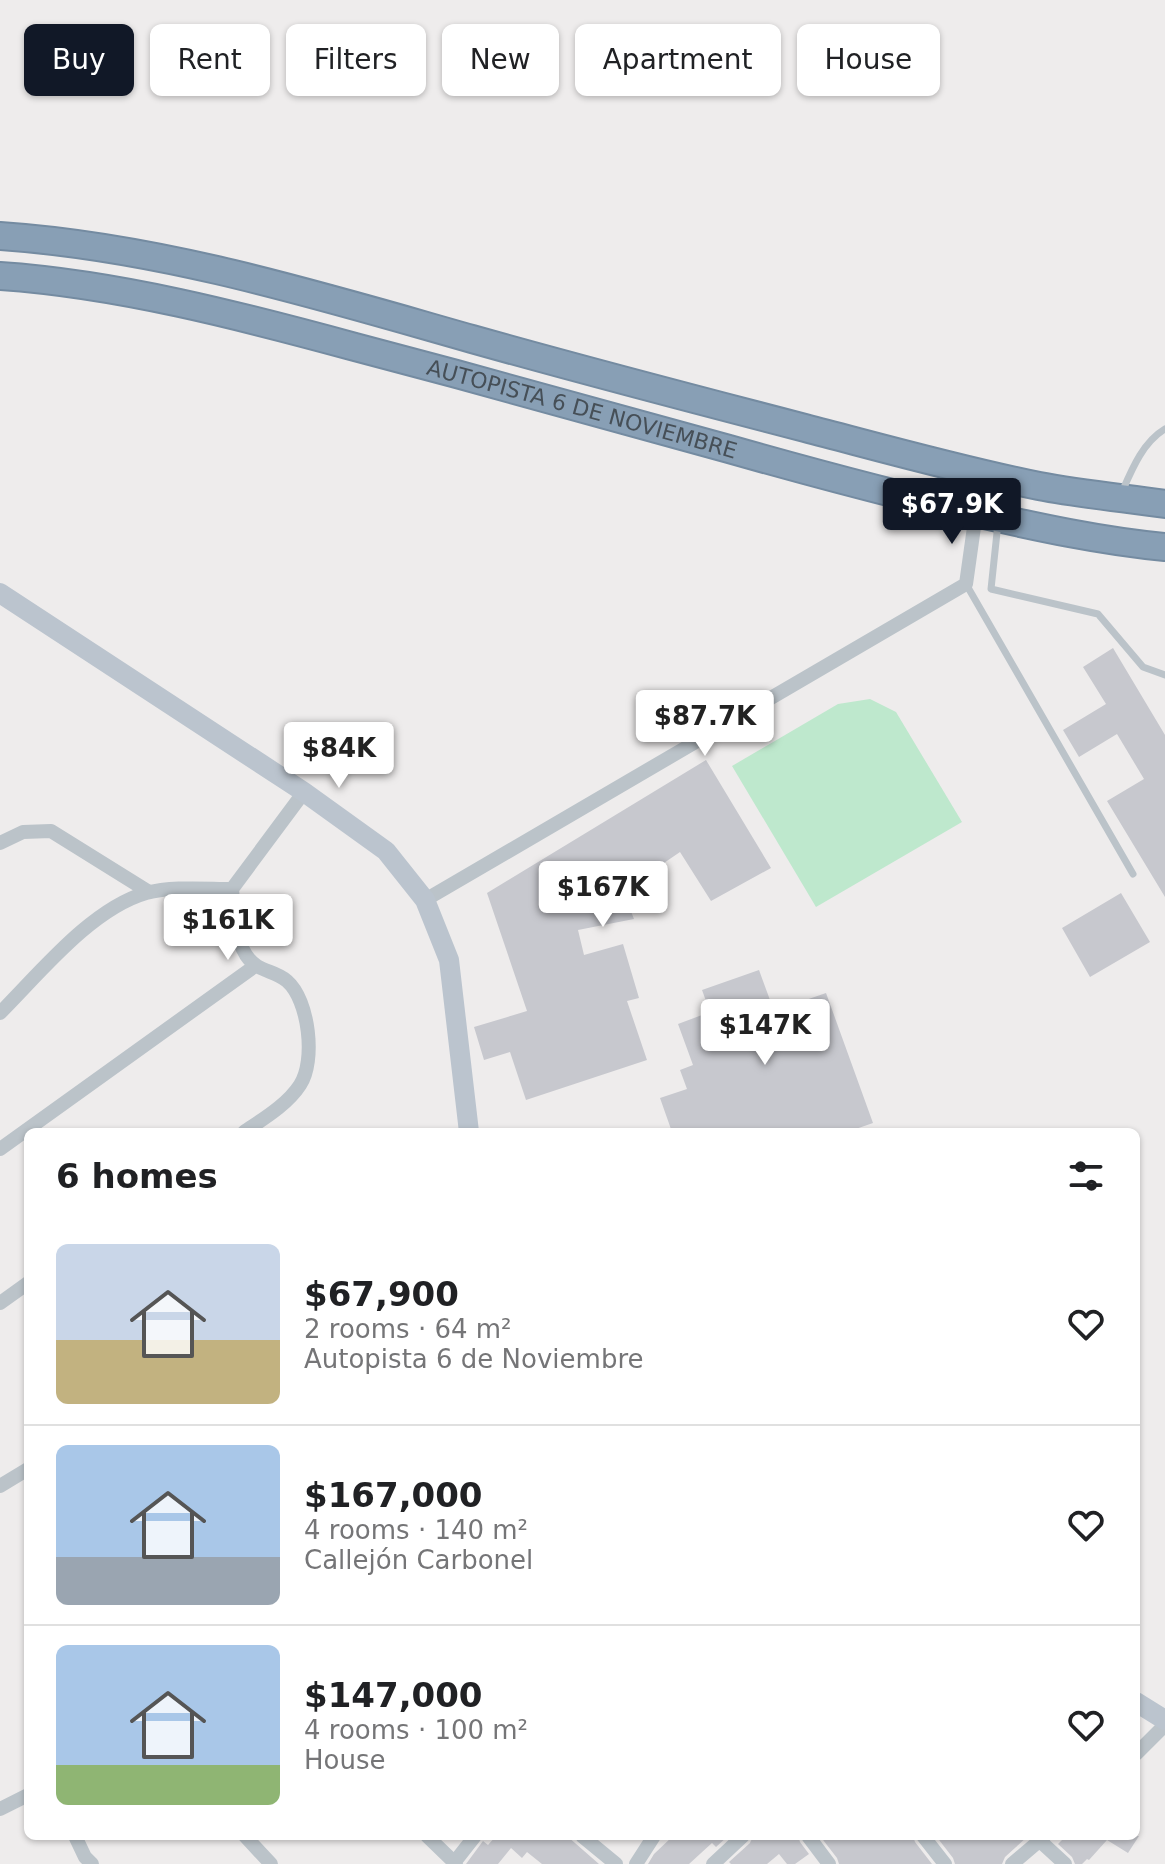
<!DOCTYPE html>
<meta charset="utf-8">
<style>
body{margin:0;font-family:"DejaVu Sans",sans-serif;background:#f6f6f6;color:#202124;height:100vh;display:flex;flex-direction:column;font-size:30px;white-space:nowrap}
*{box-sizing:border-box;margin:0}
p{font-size:26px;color:#757577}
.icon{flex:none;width:44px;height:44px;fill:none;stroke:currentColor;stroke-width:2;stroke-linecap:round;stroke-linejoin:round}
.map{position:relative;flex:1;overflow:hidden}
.side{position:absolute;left:24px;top:1128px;width:1116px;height:712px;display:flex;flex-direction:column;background:#fff;border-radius:12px;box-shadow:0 2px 6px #0004}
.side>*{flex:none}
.top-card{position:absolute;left:24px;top:24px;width:1118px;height:72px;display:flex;gap:16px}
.price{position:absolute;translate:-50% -68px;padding:0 18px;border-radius:8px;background:#fff;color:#222;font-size:26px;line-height:52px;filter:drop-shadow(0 2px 4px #0008)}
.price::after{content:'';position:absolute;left:50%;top:48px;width:24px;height:18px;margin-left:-12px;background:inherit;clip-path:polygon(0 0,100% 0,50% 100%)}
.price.selected{background:#111827;color:#fff}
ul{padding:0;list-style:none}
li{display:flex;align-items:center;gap:24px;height:200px;padding:0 32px}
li+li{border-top:2px solid #e0e0e0}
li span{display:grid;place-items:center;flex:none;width:224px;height:160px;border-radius:12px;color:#555}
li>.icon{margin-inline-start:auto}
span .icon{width:96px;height:96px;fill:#fffc;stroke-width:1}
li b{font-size:34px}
h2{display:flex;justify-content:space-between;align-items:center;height:96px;padding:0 32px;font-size:34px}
.chip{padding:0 28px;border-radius:12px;background:#fff;box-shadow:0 2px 6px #0004;font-size:28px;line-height:72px}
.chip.selected{background:#111827;color:#fff}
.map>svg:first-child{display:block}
.green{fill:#bee8cd}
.building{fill:#c7c8ce}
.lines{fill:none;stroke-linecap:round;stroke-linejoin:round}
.highway-casing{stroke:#748ba1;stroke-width:30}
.lane{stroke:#bbc3c9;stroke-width:7}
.street{stroke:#bbc3c9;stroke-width:14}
.secondary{stroke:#bbc4ce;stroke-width:20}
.highway{stroke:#889fb5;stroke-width:26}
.labels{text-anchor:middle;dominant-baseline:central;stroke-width:8;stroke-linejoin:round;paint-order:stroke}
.street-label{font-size:22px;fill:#464f57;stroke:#fff}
</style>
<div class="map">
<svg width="1165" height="1864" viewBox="0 0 1165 1864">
<rect width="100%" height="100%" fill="#eeecec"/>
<!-- green -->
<path class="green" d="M870,699L896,712L962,822L816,907L732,766L838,704Z"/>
<!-- building -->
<path class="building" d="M1113,648L1165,735V897L1107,801L1144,779L1117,734L1079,757L1063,730L1106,704L1083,667Z
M706,760L771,868L711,901L680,852L623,891L634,919L578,930L584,955L623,944L639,998L627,1001L647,1060L526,1100L510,1052L484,1060L474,1027L527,1011L487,893Z
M1121,893L1150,942L1090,977L1062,928Z
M759,970L774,1011L826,993L873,1123L847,1132H672L660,1098L687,1089L680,1070L693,1065L678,1024L710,1012L702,990Z
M496,1836H567L599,1864H542L527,1852L522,1858L511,1848L498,1864H466L483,1841L488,1845Z
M673,1836H728L716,1847L712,1843L689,1864H648L654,1854Z
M753,1836H798L800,1842L809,1854L795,1864H787L779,1854L767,1864H731L729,1862L750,1843Z
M820,1836H913L915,1842L932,1864H839L837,1858Z
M936,1836H1028L1005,1857L1002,1864H955L953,1858Z
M1066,1836H1139L1128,1853L1107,1840L1089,1860L1087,1859L1082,1864H1075L1072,1857L1058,1844Z"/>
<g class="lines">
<!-- highway casing -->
<g class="highway-casing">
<g id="highway">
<path d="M0,236C161,247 317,295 472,339C582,370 693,399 805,428C882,448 960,470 1039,486C1081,494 1123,498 1165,504"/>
<path id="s1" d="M0,276C118,284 241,316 355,347C480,380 605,414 729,449C810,472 892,494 975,513C1037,527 1101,541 1165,547"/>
</g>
</g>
<!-- lane -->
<path class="lane" d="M1122,492C1132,469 1143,442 1165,429
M998,523L991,589L1098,614L1143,667L1165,675
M966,584L1133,874"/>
<!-- street -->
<path class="street" d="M0,843L23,832L51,831L149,892
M425,900L966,584L976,513
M0,1013C40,973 91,909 146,893C173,886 205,889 232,889
M244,1132C263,1119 287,1105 300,1085C316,1061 309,1000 287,981C273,969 258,973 246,955C234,936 234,910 232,889L304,792
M0,1149L255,966
M0,1303L28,1283
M0,1486L28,1469
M1136,1754L1165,1725
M0,1809L28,1795
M75,1836L85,1857L92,1864
M245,1836L271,1864
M427,1836L456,1864
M582,1836L616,1864
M808,1836L829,1864
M923,1836L945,1864
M1040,1841L1065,1864
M453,1864L475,1836
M636,1864L654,1836
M713,1864L743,1836
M1012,1864L1045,1836"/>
<!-- secondary -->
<path class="secondary" d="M0,593L304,792L386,851L425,900L449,960L469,1132
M1136,1702L1165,1720"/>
<!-- highway -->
<use href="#highway" class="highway"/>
</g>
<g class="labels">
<!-- street labels -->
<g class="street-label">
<text stroke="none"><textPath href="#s1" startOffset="598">AUTOPISTA 6 DE NOVIEMBRE</textPath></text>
</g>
</g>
</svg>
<b class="price selected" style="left:952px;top:546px">$67.9K</b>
<b class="price" style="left:705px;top:758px">$87.7K</b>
<b class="price" style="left:339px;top:790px">$84K</b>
<b class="price" style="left:603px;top:929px">$167K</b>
<b class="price" style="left:228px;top:962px">$161K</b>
<b class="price" style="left:765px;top:1067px">$147K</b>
<div class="top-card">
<a class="chip selected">Buy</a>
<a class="chip">Rent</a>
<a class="chip">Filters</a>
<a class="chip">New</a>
<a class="chip">Apartment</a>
<a class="chip">House</a>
</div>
<section class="side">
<h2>6 homes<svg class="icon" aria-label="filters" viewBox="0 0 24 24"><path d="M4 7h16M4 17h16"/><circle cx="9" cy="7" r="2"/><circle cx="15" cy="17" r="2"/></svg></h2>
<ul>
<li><span style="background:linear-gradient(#c9d6e8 60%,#c2b280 0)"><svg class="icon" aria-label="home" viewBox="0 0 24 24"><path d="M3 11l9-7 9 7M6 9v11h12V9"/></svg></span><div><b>$67,900</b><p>2 rooms · 64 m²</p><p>Autopista 6 de Noviembre</p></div><svg class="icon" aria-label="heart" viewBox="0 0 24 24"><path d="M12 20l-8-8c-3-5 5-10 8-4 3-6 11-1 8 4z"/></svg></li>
<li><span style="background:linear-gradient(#a9c7e8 70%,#9aa5b1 0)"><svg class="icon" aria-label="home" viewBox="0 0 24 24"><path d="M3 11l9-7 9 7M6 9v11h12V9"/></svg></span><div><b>$167,000</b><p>4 rooms · 140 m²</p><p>Callejón Carbonel</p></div><svg class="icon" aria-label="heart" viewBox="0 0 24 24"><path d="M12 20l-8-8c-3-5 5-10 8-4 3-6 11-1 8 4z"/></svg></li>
<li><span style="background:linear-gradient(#a9c7e8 75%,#8fb573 0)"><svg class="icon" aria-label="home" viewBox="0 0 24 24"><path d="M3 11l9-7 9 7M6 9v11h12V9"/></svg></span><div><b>$147,000</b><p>4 rooms · 100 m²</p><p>House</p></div><svg class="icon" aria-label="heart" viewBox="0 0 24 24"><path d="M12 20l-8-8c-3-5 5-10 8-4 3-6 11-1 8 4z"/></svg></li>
</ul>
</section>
</div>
